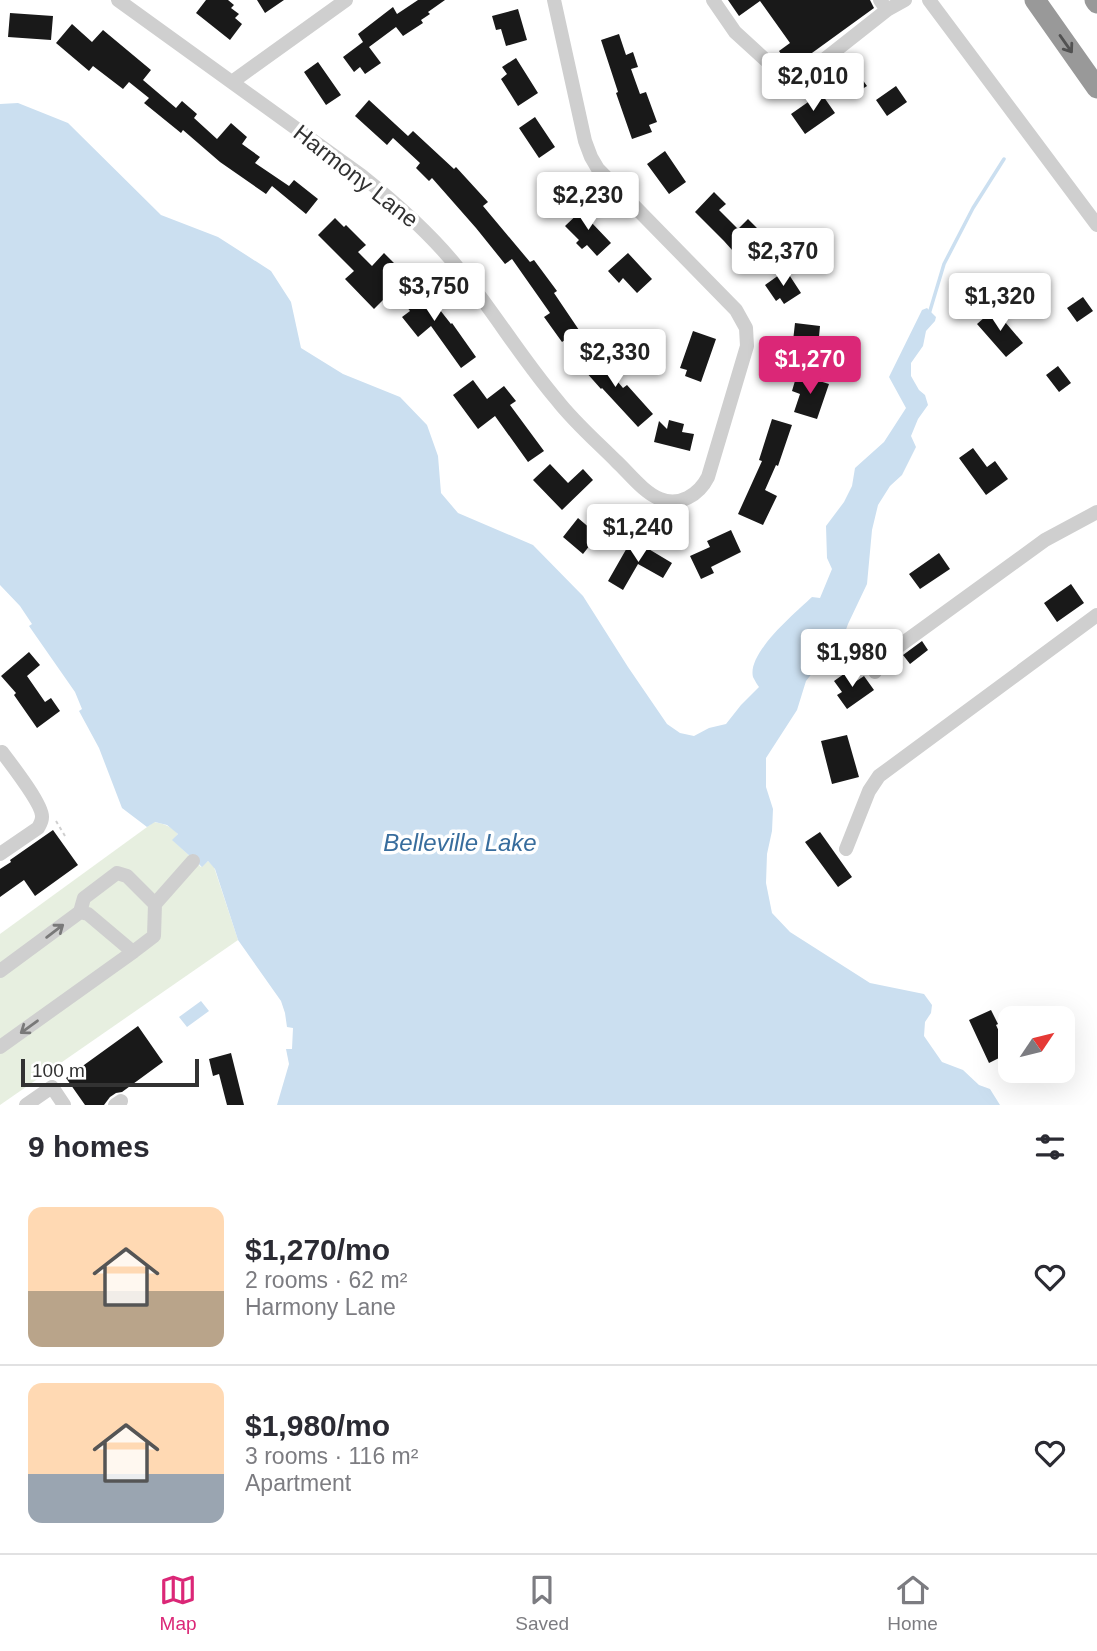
<!DOCTYPE html>
<meta charset="utf-8">
<style>
body{margin:0;font-family:Helvetica,sans-serif;background:#f2f2f3;color:#2b2b33;height:100vh;display:flex;flex-direction:column;font-size:26px;white-space:nowrap}
*{box-sizing:border-box;margin:0}
p{font-size:23px;color:#7c7c81}
.icon{flex:none;width:38px;height:38px;fill:none;stroke:currentColor;stroke-width:2;stroke-linecap:round;stroke-linejoin:round}
.map{position:relative;height:1105px;overflow:hidden}
.side{display:flex;flex-direction:column;background:#fff;flex:1}
.side>*{flex:none}
.needle{width:46px;rotate:55deg}
.fabs{position:absolute;left:998px;top:1006px;display:grid;gap:14px}
.fabs a{display:grid;place-items:center;width:77px;height:77px;border-radius:14px;background:#fff;box-shadow:0 7px 28px #0002;font-size:35px}
.scale{position:absolute;left:21px;bottom:18px;width:178px;box-sizing:border-box;padding-left:7px;border:4px solid #323232;border-top:0;font-size:19px;line-height:24px;white-space:nowrap;color:#323232;-webkit-text-stroke:5px #fff;paint-order:stroke}
.price{position:absolute;translate:-50% -60px;padding:0 16px;border-radius:7px;background:#fff;color:#222;font-size:23px;line-height:46px;filter:drop-shadow(0 2px 4px #0008)}
.price::after{content:'';position:absolute;left:50%;top:42px;width:21px;height:16px;margin-left:-10px;background:inherit;clip-path:polygon(0 0,100% 0,50% 100%)}
.price.current{background:#db2777;color:#fff}
ul{padding:0;list-style:none}
li{display:flex;align-items:center;gap:21px;height:175px;padding:0 28px}
li+li{border-top:2px solid #e1e1e2}
li span{display:grid;place-items:center;flex:none;width:196px;height:140px;border-radius:14px;color:#555}
li>.icon{margin-inline-start:auto}
span .icon{width:84px;height:84px;fill:#fffc;stroke-width:1}
li b{font-size:30px}
h2{display:flex;justify-content:space-between;align-items:center;height:84px;padding:0 28px;font-size:30px}
.menu{display:flex;justify-content:space-around;align-items:center;height:98px;border-top:2px solid #e1e1e2;background:#fff;font-size:19px;color:#7c7c81}
.menu a{display:grid;justify-items:center;gap:4px}
.menu .current{color:#db2777}
.map>svg:first-child{display:block}
.green{fill:#e7efe0}
.water{fill:#cbdff0}
.lines{fill:none;stroke-linecap:round;stroke-linejoin:round}
.stream{stroke:#cbdff0;stroke-width:3.5}
.building{fill:#191919}
.path{stroke:#cfcfcf;stroke-width:2;stroke-dasharray:3.5 3.5;stroke-linecap:butt}
.minor{stroke:#cfcfcf;stroke-width:14}
.highway{stroke:#999;stroke-width:21}
.oneway{stroke:#515151}
.oneway2{stroke:#797979}
.labels{text-anchor:middle;dominant-baseline:central;stroke-width:7;stroke-linejoin:round;paint-order:stroke}
.street-label{font-size:23px;fill:#323232;stroke:#fff}
.water-label{font-size:24px;font-style:italic;fill:#386d9d;stroke:#fff}
</style>
<div class="map">
<svg width="1097" height="1105" viewBox="0 0 1097 1105">
<rect width="100%" height="100%" fill="#fff"/>
<!-- green -->
<path class="green" d="M154,822C164,824 171,826 178,834L173,840L201,867L208,861L214,867L238,940L0,1105V934Z"/>
<!-- water -->
<path class="water" d="M18,103L68,123L161,215L218,237L271,271L291,302L301,348L343,374L400,397L427,425L438,456L441,493L458,513L533,545L583,596L628,667L667,724L680,733L694,736L709,728L726,724L741,705L759,687C758,686 754,679 753,677C747,653 795,613 812,597L820,598L832,569L827,558L826,526L844,502L852,486L855,468L884,442L906,408L889,377L922,310L927,308L936,317L935,321L926,331L923,346L911,363V376L919,390L925,395L928,405L918,419L911,436L916,447L902,475L890,486L878,505L872,530L867,584L848,624L843,638L832,656L817,667L806,681L797,710L766,758V787L773,809L772,831L767,854L766,883L772,913L790,932L870,983L924,994L932,1005L931,1013L925,1022L924,1036L942,1062L963,1070L979,1085L990,1089L1000,1105H277L289,1064L286,1049H292L293,1028L287,1027L285,1013L281,1001L238,940L215,869L208,861L202,867L172,840L178,834L167,825L155,822L147,827L122,808L99,748L79,711L82,709L75,692L29,626L32,624L20,606L0,585V104Z
M201,1001L209,1011L187,1027L179,1017Z"/>
<g class="lines">
<!-- stream -->
<path class="stream" d="M929,314L944,264L973,208L1004,159"/>
</g>
<!-- building -->
<path class="building" d="M206,0H228L234,5L231,8L239,14L235,18L242,24L230,40L196,13Z
M257,0H284L265,13Z
M418,0H445L428,12L430,14L421,20L423,23L403,36L396,27L369,47L381,63L365,74L360,67L354,72L343,57L363,42L358,34L393,7L397,14Z
M728,0H870L874,8L794,66H789L779,51L790,43L760,1L739,16Z
M518,9L527,40L506,46L501,29L496,30L492,16Z
M10,13L53,16L51,40L8,37Z
M72,24L92,42L103,30L151,70L143,80L176,108L182,101L197,114L194,118L217,139L231,123L247,137L242,144L260,157L255,163L289,186L294,180L318,199L306,214L272,186L266,194L220,162L183,130L181,133L144,103L149,98L129,82L123,89L93,66L89,71L56,43Z
M619,34L626,55L633,52L638,67L631,69L640,94L646,92L657,122L649,125L652,132L632,139L616,93L618,92L601,40Z
M516,58L538,93L518,106L501,79L507,74L502,67Z
M318,62L341,95L326,105L304,72Z
M854,68L867,86L856,93L844,75Z
M896,86L907,102L887,116L876,100Z
M821,93L835,113L805,134L791,114Z
M369,100L408,136L413,131L454,169L456,167L488,202L483,206L530,262L534,260L557,291L554,293L579,330L562,342L544,317L550,313L512,259L505,264L476,228L432,178L429,181L416,168L420,163L393,138L387,145L355,116Z
M535,117L555,147L539,158L519,128Z
M665,151L686,182L669,194L647,164Z
M714,192L726,204L719,210L738,229L748,219L760,231L750,240L765,256L750,270L724,241L695,212Z
M586,206L596,217L591,222L611,243L597,256L587,245L582,249L576,243L579,240L565,226Z
M335,218L344,227L346,225L366,245L358,252L372,266L384,253L399,268L388,279L396,287L374,309L345,279L354,271L318,235Z
M628,253L652,279L637,293L623,278L619,283L608,271Z
M786,270L801,293L784,304L780,298L776,301L765,285Z
M418,282L451,324L452,323L476,357L461,368L431,326L418,337L402,317L410,311L399,297Z
M1083,297L1093,311L1077,322L1067,308Z
M994,309L1023,343L1006,357L977,324Z
M795,323L820,326L818,347L828,348L826,364L791,359Z
M693,331L716,339L701,382L685,376L687,370L680,368Z
M632,339L643,354L633,361L622,346Z
M591,350L623,388L627,385L653,414L638,427L602,388L601,389L577,362Z
M1058,366L1071,383L1059,392L1046,375Z
M797,374L829,384L817,419L794,412L800,394L792,391Z
M473,380L487,399L504,386L516,401L510,405L544,451L528,462L495,416L478,429L453,395Z
M772,419L792,425L778,466L776,465L765,490L777,496L763,525L738,514L762,461L759,460Z
M669,420L684,424L682,432L694,434L690,451L654,442L659,421L667,429Z
M973,448L987,467L995,461L1008,479L986,495L959,458Z
M550,464L568,483L583,469L593,480L562,510L533,480Z
M578,518L598,535L583,554L563,537Z
M731,530L741,552L711,567L714,573L701,579L690,556L710,547L707,541Z
M632,539L672,563L663,578L638,564L623,590L608,581Z
M939,553L950,569L920,589L909,574Z
M1071,584L1084,603L1057,622L1044,603Z
M922,641L928,650L910,664L903,655Z
M29,652L40,665L27,676L45,702L51,698L60,711L37,728L14,695L16,693L1,676Z
M848,671L855,682L864,676L874,690L847,709L837,695L842,692L834,681Z
M847,735L859,777L832,784L821,741Z
M53,830L78,865L35,896L24,880L0,897V869L11,862L10,860Z
M820,832L852,877L838,887L805,842Z
M991,1010L998,1024L996,1025L1009,1053L989,1063L969,1020Z
M138,1026L163,1062L122,1092L116,1093L110,1097L104,1105H85L66,1078Z
M231,1053L244,1105H227L219,1074L213,1076L209,1059Z"/>
<g class="lines">
<!-- path -->
<path class="path" d="M56,821L65,836"/>
<!-- minor -->
<path class="minor" d="M118,0L362,176C397,204 430,233 458,268C493,310 521,358 557,400C574,422 596,441 616,461C629,473 643,492 660,499C679,507 699,495 708,477L747,346L746,328L736,310L598,169L591,157L585,141L554,0
M713,0L735,32L783,76H799L816,66L887,10
M880,0L887,10L905,0
M929,0L1097,225
M232,82L346,0
M875,672L877,664L888,654L1045,540L1097,512
M846,849L869,791L879,776L1097,615
M0,854L38,828C40,824 42,822 42,817C43,805 11,764 2,752
M155,904L193,861
M80,912L84,898L117,873L127,876L155,904L154,936L133,952
M0,971L80,912L88,914L133,952L0,1047
M26,1105L52,1087L64,1105
M115,1105L121,1101"/>
<!-- highway -->
<path class="highway" d="M1035,0L1097,88
M1095,0L1097,3"/>
</g>
<!-- one-way arrows -->
<defs><path id="oneway-shaft" d="M-6 0H5M1.5-3L5.5 0L1.5 3" fill="none" stroke-width="1.6" stroke-linecap="round" stroke-linejoin="round" transform="scale(1.75)"/></defs>
<use class="oneway" href="#oneway-shaft" transform="translate(1066 44) rotate(55)"/>
<g class="oneway2">
<use href="#oneway-shaft" transform="translate(55 931) rotate(-37)"/>
<use href="#oneway-shaft" transform="translate(29 1027) rotate(144)"/>
</g>
<g class="labels">
<!-- street labels -->
<g class="street-label">
<text transform="translate(356 176) rotate(38)">Harmony Lane</text>
</g>
<!-- water labels -->
<g class="water-label">
<text x="460" y="842">Belleville Lake</text>
</g>
</g>
</svg>
<div class="fabs">
<a><svg class="needle" viewBox="-14 -14 28 28"><path d="M0-13l5 13h-10z" fill="#e53935"/><path d="M0 13l5-13h-10z" fill="#7c7c81"/></svg></a>
</div>
<div class="scale">100 m</div>
<b class="price" style="left:813px;top:113px">$2,010</b>
<b class="price" style="left:588px;top:232px">$2,230</b>
<b class="price" style="left:783px;top:288px">$2,370</b>
<b class="price" style="left:434px;top:323px">$3,750</b>
<b class="price" style="left:1000px;top:333px">$1,320</b>
<b class="price" style="left:615px;top:389px">$2,330</b>
<b class="price current" style="left:810px;top:396px">$1,270</b>
<b class="price" style="left:638px;top:564px">$1,240</b>
<b class="price" style="left:852px;top:689px">$1,980</b>
</div>
<section class="side">
<h2>9 homes<svg class="icon" aria-label="filters" viewBox="0 0 24 24"><path d="M4 7h16M4 17h16"/><circle cx="9" cy="7" r="2"/><circle cx="15" cy="17" r="2"/></svg></h2>
<ul>
<li><span style="background:linear-gradient(#ffd9b3 60%,#b9a48a 0)"><svg class="icon" aria-label="home" viewBox="0 0 24 24"><path d="M3 11l9-7 9 7M6 9v11h12V9"/></svg></span><div><b>$1,270/mo</b><p>2 rooms · 62 m²</p><p>Harmony Lane</p></div><svg class="icon" aria-label="heart" viewBox="0 0 24 24"><path d="M12 20l-8-8c-3-5 5-10 8-4 3-6 11-1 8 4z"/></svg></li>
<li><span style="background:linear-gradient(#ffd9b3 65%,#9aa5b1 0)"><svg class="icon" aria-label="home" viewBox="0 0 24 24"><path d="M3 11l9-7 9 7M6 9v11h12V9"/></svg></span><div><b>$1,980/mo</b><p>3 rooms · 116 m²</p><p>Apartment</p></div><svg class="icon" aria-label="heart" viewBox="0 0 24 24"><path d="M12 20l-8-8c-3-5 5-10 8-4 3-6 11-1 8 4z"/></svg></li>
</ul>
</section>
<nav class="menu">
<a class="current"><svg class="icon" aria-label="map" viewBox="0 0 24 24"><path d="M3 6l6-2 6 2 6-2v14l-6 2-6-2-6 2zM9 4v14M15 6v14"/></svg>Map</a>
<a><svg class="icon" aria-label="saved" viewBox="0 0 24 24"><path d="M7 4h10v16l-5-4-5 4z"/></svg>Saved</a>
<a><svg class="icon" aria-label="home" viewBox="0 0 24 24"><path d="M3 11l9-7 9 7M6 9v11h12V9"/></svg>Home</a>
</nav>
